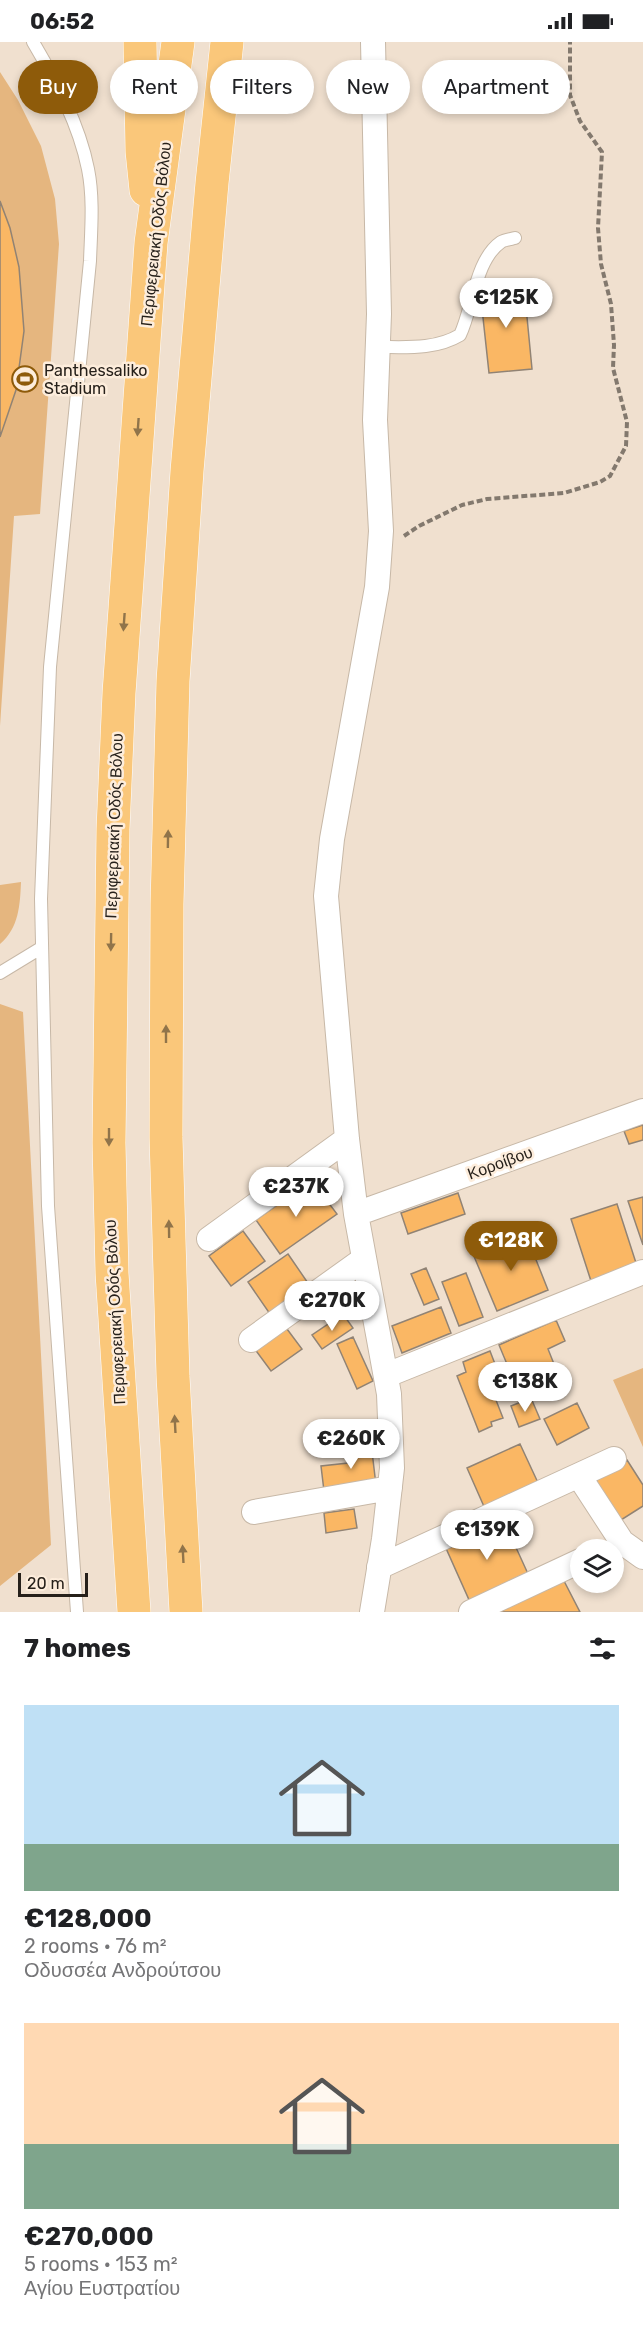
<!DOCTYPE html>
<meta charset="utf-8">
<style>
body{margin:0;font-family:Rubik,sans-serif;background:#f6f6f6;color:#202124;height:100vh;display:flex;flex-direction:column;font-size:22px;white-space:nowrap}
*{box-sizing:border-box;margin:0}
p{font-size:20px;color:#757577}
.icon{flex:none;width:33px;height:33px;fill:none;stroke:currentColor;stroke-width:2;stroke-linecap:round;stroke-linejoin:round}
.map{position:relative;height:1570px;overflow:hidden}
.side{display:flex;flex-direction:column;background:#fff;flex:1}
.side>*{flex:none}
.banner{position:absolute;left:18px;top:18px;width:608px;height:54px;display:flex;gap:12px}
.tools{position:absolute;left:570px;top:1497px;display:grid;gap:12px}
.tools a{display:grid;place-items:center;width:54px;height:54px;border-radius:50%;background:#fff;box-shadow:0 3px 9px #0003;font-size:30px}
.scale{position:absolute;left:18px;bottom:15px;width:70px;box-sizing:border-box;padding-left:6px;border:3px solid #26201a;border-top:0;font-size:16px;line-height:21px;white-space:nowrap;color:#26201a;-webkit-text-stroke:4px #fdeddc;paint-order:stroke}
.price{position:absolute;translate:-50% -51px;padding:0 14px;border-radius:21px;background:#fff;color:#222;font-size:20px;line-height:39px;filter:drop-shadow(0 2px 3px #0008)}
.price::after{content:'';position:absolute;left:50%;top:36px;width:18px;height:14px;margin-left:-9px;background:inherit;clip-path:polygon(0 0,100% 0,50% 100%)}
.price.selected{background:#8e5b0a;color:#fff}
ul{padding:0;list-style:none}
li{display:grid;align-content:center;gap:12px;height:318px;padding:0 24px}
li span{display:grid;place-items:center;height:186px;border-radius:0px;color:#555}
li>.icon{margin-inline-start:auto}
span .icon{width:108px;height:108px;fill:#fffc;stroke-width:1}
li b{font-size:26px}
h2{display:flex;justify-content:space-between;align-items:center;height:72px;padding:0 24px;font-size:26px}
.tag{padding:0 21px;border-radius:27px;background:#fff;box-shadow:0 3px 9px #0003;font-size:21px;line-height:54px}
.tag.selected{background:#8e5b0a;color:#fff}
.status{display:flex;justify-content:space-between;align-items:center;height:42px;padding:0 30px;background:#fff;direction:ltr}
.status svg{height:16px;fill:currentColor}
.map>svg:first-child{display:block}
.green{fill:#e5b67f}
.building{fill:#fab764;stroke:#918374;stroke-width:1.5}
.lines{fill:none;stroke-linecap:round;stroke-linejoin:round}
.lane-casing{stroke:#c7b8a7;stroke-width:14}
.street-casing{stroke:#c7b8a7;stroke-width:26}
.primary-casing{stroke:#fff;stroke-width:34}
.path{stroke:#83796e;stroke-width:4;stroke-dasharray:6 3;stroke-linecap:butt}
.lane{stroke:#fff;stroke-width:12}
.street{stroke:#fff;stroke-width:24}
.primary{stroke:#fac77a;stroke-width:33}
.oneway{fill:#90744a}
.labels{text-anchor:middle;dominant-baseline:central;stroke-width:5;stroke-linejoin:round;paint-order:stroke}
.street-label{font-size:16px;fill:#26201a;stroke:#fdeddc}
.poi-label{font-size:16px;fill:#26201a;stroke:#fdeddc;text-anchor:start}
</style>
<div class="status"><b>06:52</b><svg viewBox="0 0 49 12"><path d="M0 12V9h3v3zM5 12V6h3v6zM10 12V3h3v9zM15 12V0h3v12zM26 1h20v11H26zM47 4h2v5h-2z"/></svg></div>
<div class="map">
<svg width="643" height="1570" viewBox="0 0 643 1570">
<rect width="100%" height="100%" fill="#f0e0cf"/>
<!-- green -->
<path class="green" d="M0,30L18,58L41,104L55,157L59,202L40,472L14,474L0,684Z
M21,840C20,863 19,886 0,902V843Z
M0,962L23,970L51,1503L0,1544Z
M643,1326V1405L613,1338Z"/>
<!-- building -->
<path class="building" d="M0,159L10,186L19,225L24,289L16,348L0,395Z
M524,244L532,327L489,331L480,248Z
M643,1083V1098L629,1102L624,1089Z
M307,1142L317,1156L322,1152L337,1172L280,1212L256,1178Z
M458,1151L465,1172L408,1192L401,1171Z
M643,1155V1203L628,1159Z
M617,1162L637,1224L591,1239L571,1177Z
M243,1189L265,1219L231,1244L209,1214Z
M525,1190L548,1248L497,1269L473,1212Z
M288,1212L310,1244L270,1272L248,1240Z
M426,1226L439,1257L424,1263L411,1232Z
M466,1231L483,1275L459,1284L442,1240Z
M441,1265L451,1291L402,1311L392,1284Z
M343,1272L353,1286L322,1307L312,1293Z
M556,1278L565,1299L548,1307L554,1322L514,1339L499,1303Z
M284,1283L302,1307L271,1329L254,1306Z
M353,1295L373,1339L357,1347L337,1302Z
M490,1309L505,1348L494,1353L503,1376L491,1380L492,1384L479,1390L457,1334L466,1330L463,1320Z
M531,1356L540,1377L519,1385L511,1364Z
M577,1361L589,1386L557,1403L544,1377Z
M371,1401L376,1443L324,1449L321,1424L348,1421L346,1404Z
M520,1402L540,1445L486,1469L467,1426Z
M627,1418L643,1443V1464L621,1478L595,1439Z
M354,1467L357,1486L326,1491L324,1471Z
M503,1477L529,1534L470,1560L445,1504Z
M563,1537L580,1570H499Z"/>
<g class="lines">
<!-- lane casing -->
<g class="lane-casing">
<path id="lane" d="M33,0C56,39 79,82 88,127C94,157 91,189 90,219L50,625L41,857L48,1164L77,1570
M377,305C405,305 435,308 460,293C473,266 475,218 501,200C504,198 511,197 515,196
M0,931L41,906"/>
</g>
<!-- street casing -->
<g class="street-casing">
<path id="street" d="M356,1172L643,1069
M209,1197L347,1097
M251,1298L364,1217
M387,1333L643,1230
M579,1434L622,1500L643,1515
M254,1470L390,1446
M379,1525L614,1417
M372,1570L384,1497L392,1426L389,1352L356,1172L347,1097L326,854L332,797L377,545L381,489L375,378L379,272L373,0
M471,1570L580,1519"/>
</g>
<!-- primary casing -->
<g class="primary-casing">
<path id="primary" d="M140,0L142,109L146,148
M134,1570L112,1231L109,1101L113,787L119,651L151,201L178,0
M186,1570L173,1334L166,1095L167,862L173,639L187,429L212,141L227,0"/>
</g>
<!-- path -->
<path class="path" d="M404,494L419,484L462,463L487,457L564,451L600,440L610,434L626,404L627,380L613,326L614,303L611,262L601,222L598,186L602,110L580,79L570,53V0"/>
<!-- lane -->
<use href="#lane" class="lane"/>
<!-- street -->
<use href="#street" class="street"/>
<!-- primary -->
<use href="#primary" class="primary"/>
</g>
<!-- one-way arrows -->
<defs><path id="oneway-solid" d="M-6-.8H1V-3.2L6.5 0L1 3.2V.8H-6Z" transform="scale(1.5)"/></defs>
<g class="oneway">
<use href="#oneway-solid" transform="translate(138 385) rotate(94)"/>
<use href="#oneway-solid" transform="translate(124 580) rotate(94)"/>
<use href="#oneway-solid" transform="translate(168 797) rotate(-89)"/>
<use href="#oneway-solid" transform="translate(111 900) rotate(91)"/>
<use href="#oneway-solid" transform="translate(166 992) rotate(-90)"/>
<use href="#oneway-solid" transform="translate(109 1095) rotate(90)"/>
<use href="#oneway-solid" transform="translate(169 1187) rotate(-91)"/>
<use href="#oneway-solid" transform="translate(175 1382) rotate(-93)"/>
<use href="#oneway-solid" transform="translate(183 1512) rotate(-93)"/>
</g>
<!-- icons -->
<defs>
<g id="stadium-ring" transform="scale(1.35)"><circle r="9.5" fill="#fdeddc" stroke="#8e5b0a" stroke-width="1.5"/><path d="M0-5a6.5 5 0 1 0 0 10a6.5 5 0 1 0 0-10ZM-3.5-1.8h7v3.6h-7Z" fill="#8e5b0a"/></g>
</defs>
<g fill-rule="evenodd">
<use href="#stadium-ring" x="25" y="337"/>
</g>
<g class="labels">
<!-- street labels -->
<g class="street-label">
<text transform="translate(156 192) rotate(-84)">Περιφερειακή Οδός Βόλου</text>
<text transform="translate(114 784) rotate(-88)">Περιφερειακή Οδός Βόλου</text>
<text transform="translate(500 1121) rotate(-20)">Κοροίβου</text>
<text transform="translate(115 1270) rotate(-93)">Περιφερειακή Οδός Βόλου</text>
</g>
<!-- poi labels -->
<g class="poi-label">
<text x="44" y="328">Panthessaliko<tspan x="44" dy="18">Stadium</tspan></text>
</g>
</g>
</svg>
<div class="tools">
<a><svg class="icon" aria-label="layers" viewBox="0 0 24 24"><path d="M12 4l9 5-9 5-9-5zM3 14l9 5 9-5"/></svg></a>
</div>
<div class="scale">20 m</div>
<b class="price" style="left:506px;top:287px">€125K</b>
<b class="price" style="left:296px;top:1176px">€237K</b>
<b class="price selected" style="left:511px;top:1230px">€128K</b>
<b class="price" style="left:332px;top:1290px">€270K</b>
<b class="price" style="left:525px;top:1371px">€138K</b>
<b class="price" style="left:351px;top:1428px">€260K</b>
<b class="price" style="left:487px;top:1519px">€139K</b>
<div class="banner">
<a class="tag selected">Buy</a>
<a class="tag">Rent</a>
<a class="tag">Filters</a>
<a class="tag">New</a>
<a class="tag">Apartment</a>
</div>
</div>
<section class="side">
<h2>7 homes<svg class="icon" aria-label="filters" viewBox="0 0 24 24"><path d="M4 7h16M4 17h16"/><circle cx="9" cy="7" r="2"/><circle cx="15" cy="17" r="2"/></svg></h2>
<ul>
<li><span style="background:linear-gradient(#bfe0f5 75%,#7fa58c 0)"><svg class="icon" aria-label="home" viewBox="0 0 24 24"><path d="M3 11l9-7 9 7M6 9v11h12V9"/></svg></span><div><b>€128,000</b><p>2 rooms · 76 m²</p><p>Οδυσσέα Ανδρούτσου</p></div></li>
<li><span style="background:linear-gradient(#ffd9b3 65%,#7fa58c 0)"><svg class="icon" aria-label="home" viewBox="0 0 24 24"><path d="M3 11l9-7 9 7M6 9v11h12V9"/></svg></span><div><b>€270,000</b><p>5 rooms · 153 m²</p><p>Αγίου Ευστρατίου</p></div></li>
</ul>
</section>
